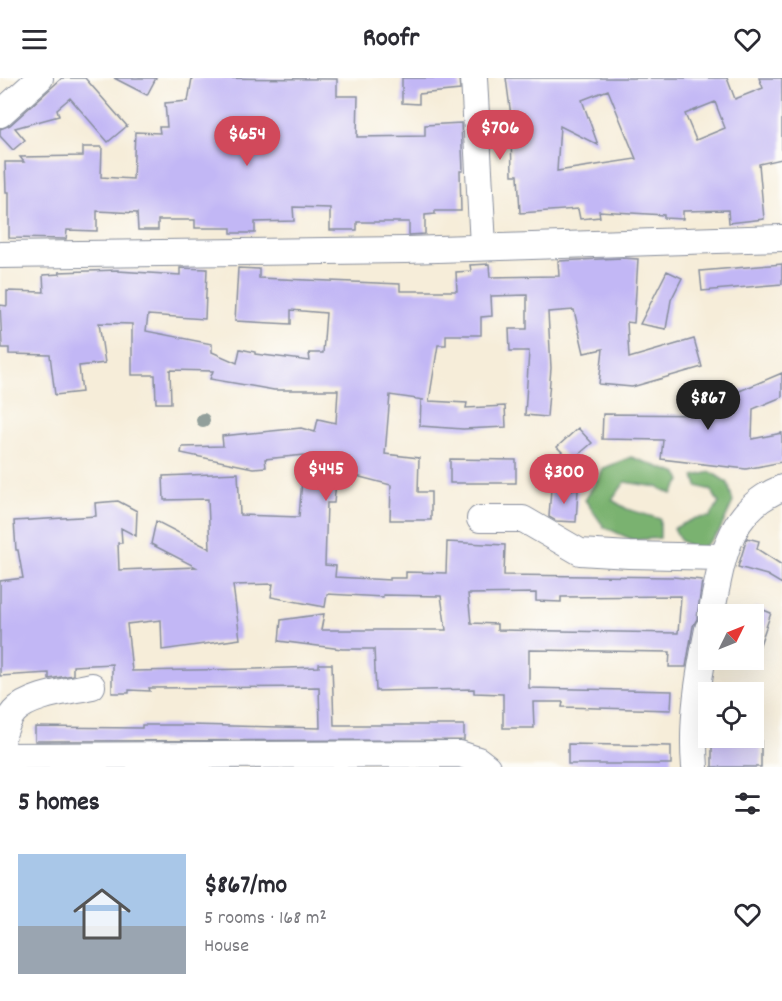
<!DOCTYPE html>
<meta charset="utf-8">
<style>
body{margin:0;font-family:Dekko,sans-serif;background:#f7f7f7;color:#2b2b33;height:100vh;display:flex;flex-direction:column;font-size:22px;white-space:nowrap}
*{box-sizing:border-box;margin:0}
p{font-size:20px;color:#7c7c81}
.icon{flex:none;width:33px;height:33px;fill:none;stroke:currentColor;stroke-width:2;stroke-linecap:round;stroke-linejoin:round}
.map{position:relative;height:689px;overflow:hidden}
.sheet{display:flex;flex-direction:column;background:#fff;flex:1}
.sheet>*{flex:none}
.needle{width:39px;rotate:47deg}
.tools{position:absolute;left:698px;top:526px;display:grid;gap:12px}
.tools a{display:grid;place-items:center;width:66px;height:66px;border-radius:0px;background:#fff;box-shadow:0 6px 24px #0002;font-size:30px}
.price{position:absolute;translate:-50% -51px;padding:0 14px;border-radius:21px;background:#d1495b;color:#fff;font-size:20px;line-height:39px;filter:drop-shadow(0 2px 3px #0008)}
.price::after{content:'';position:absolute;left:50%;top:36px;width:18px;height:14px;margin-left:-9px;background:inherit;clip-path:polygon(0 0,100% 0,50% 100%)}
.price.on{background:#222;color:#fff}
ul{padding:0;list-style:none}
li{display:flex;align-items:center;gap:18px;height:150px;padding:0 18px}
li+li{border-top:2px solid #e1e1e2}
li span{display:grid;place-items:center;flex:none;width:168px;height:120px;border-radius:0px;color:#555}
li>.icon{margin-inline-start:auto}
span .icon{width:72px;height:72px;fill:#fffc;stroke-width:1}
li b{font-size:26px}
h2{display:flex;justify-content:space-between;align-items:center;height:72px;padding:0 18px;font-size:26px}
header{display:flex;justify-content:space-between;align-items:center;height:78px;padding:0 18px;background:#fff;font-size:27px;font-weight:700}
.map>svg:first-child{display:block}
.forest{fill:#7ab270;stroke:#4a7067;stroke-width:1.5}
.building{fill:#c2b7f5;fill-rule:evenodd}
.lines{fill:none;stroke-linecap:round;stroke-linejoin:round}
.minor-casing{stroke:#888e9c;stroke-width:28}
.minor{stroke:#fff;stroke-width:26}
.tree{fill:#929f9b}
</style>
<header><svg class="icon" aria-label="menu" viewBox="0 0 24 24"><path d="M4 6h16M4 12h16M4 18h16"/></svg>Roofr<svg class="icon" aria-label="heart" viewBox="0 0 24 24"><path d="M12 20l-8-8c-3-5 5-10 8-4 3-6 11-1 8 4z"/></svg></header>
<div class="map">
<svg width="782" height="689" viewBox="0 0 782 689">
<rect width="100%" height="100%" fill="#fdfcf7"/>
<filter id="ink" filterUnits="userSpaceOnUse"><feTurbulence type="fractalNoise" baseFrequency=".0167" numOctaves="2"/><feDisplacementMap in="SourceGraphic" scale="12" xChannelSelector="R" yChannelSelector="G"/><feConvolveMatrix kernelMatrix="1 2 1 2 8 2 1 2 1" color-interpolation-filters="sRGB"/></filter>
<filter id="wash" filterUnits="userSpaceOnUse"><feTurbulence type="fractalNoise" baseFrequency=".008" numOctaves="4" result="noise"/><feDisplacementMap in="SourceGraphic" scale="24" xChannelSelector="R" yChannelSelector="G"/><feGaussianBlur stdDeviation="1.35" result="paint"/><feColorMatrix in="noise" values="0 0 0 0 0 0 0 0 0 0 0 0 0 0 0 0 0 1.4 0 .05"/><feComposite in="paint" operator="in"/></filter>
<g filter="url(#wash)">
<rect width="100%" height="100%" fill="#f6edd9"/>
<!-- forest -->
<path class="forest" d="M631,379L678,396L681,403L672,416L657,409L625,404L612,422L627,431L660,441V460L633,462L604,449L585,422L604,390Z
M711,394L728,405L733,424L719,454L699,473L681,463L674,450L696,440L710,439L719,425L711,412L697,408L694,398Z"/>
<g id="blocks">
<!-- building -->
<path class="building" d="M62,0H85L127,48L108,64L70,20L57,31L59,38L15,50L25,62L13,72L0,58V51L10,47Z
M114,0H156L147,17Z
M192,0L337,1V18H358L357,59L425,58V47L461,45L463,93H460L461,133H435V136L425,137V156L409,157V144H357V152H330V130L293,129L294,143L255,144V155H231V150H195V142H158V152H138L137,135L97,133V153L67,152L66,161L9,160V114H6L5,84H24L20,79L83,78V69H102L101,99L133,101L135,54L160,55L159,49H167L165,25L188,23Z
M402,0H459L460,12L419,16V26L402,25Z
M506,0H727L735,21L763,10L759,0H782V81L759,86L764,141L729,145L728,132L683,133V141L664,140V137L599,133L600,139L580,141L578,131L520,135L518,97H512L511,54L507,53V38H511ZM608,12L636,81L557,93L560,48L598,67L582,22ZM715,24L725,50L696,62L685,36Z
M622,180L638,181L634,245L627,244L629,280L694,261L702,289L632,309L599,306L603,271L584,275L574,232L548,234L551,290L547,339L525,337L529,273H510L509,251H527V217L491,218L492,238L481,239V257H446V267H438L429,323L467,325L466,330L505,328L506,349L463,351L420,348L421,322H424L390,317L385,376L419,380L418,414H431V442H390L391,407L337,393L334,425H327L325,487L336,488L335,499L390,502V500H406V494L446,495L447,464L505,467L504,497L673,499L702,502L697,541L693,548L686,589H669L670,574L529,572V610L672,613L671,632L562,629L563,624H533L534,650H503V616L474,615V611L376,613L374,571H342L279,563L281,542L324,536L321,552H446L441,518L383,517V519L327,516L325,529L271,519L273,506L233,507L240,561L162,572L161,542L127,546L132,593L255,591L319,589V586H332L334,647H464V662L35,663V649L142,650V647H190L320,650L319,609L149,610L150,613L129,612V615H112V586L73,588V597L49,601V595L0,598V503L23,500L18,472H16L14,443L96,438L95,425L118,423L137,433L136,458L121,450L122,465H118L119,492L196,489L151,466L156,443L210,471L208,421L164,422L163,398L238,395L240,437L299,439L304,377L265,381L266,389L253,390L181,375L182,369L223,368L222,358L301,350L315,354L318,341L336,345L338,312H274L210,301L213,293L170,292L171,325H156L155,297H132V246L99,245L105,285L79,288L82,314L55,317L50,277L9,276V270H2L0,227L7,228V213L44,214L43,197L60,196L59,194L118,192V193L180,197V190L207,191L205,241L148,237L146,253L212,266V274L237,285L240,271L255,274V276L310,283L309,275H323L326,235L291,232V246L235,243L238,190L259,191V200L400,206V213H457L456,194L471,193L470,187L489,186L490,199L559,198L558,183ZM536,515V523L561,524V519L681,518L678,555L497,552V546L471,545L468,516Z
M782,186V206L702,213L700,193Z
M667,193L682,200L671,222L666,251L640,246Z
M782,295V319L753,331L752,361L782,355V384L746,391L661,381L663,362L602,361L603,336L722,337L716,323Z
M578,350L592,365L571,383L557,369Z
M450,381L516,382V405H450Z
M551,410L578,412L576,444L556,443L549,439Z
M747,460L759,463L757,471L782,487V506L767,497L738,489Z
M756,529L771,535L755,581L753,580V530L756,531Z
M712,660H761V689H712Z
M568,666L671,668V686H568Z"/>
</g>
</g>
<g filter="url(#ink)">
<use href="#blocks" fill-opacity="0" stroke="#888e9c" stroke-width="1.5"/>
<g class="lines">
<!-- minor casing -->
<g class="minor-casing">
<path id="minor" d="M474,0L483,168
M0,36L40,0
M0,177L406,172L782,160
M480,441H523L580,474L629,477L723,479
M711,537C722,485 726,432 782,410
M0,665C4,655 7,642 14,634C29,617 70,613 92,608
M0,678L460,676L478,682L487,689
M695,689C691,642 699,597 708,551"/>
</g>
<!-- minor -->
<use href="#minor" class="minor"/>
</g>
<!-- trees -->
<circle class="tree" cx="203" cy="342" r="7"/>
</g>
</svg>
<div class="tools">
<a><svg class="needle" viewBox="-14 -14 28 28"><path d="M0-13l5 13h-10z" fill="#e53935"/><path d="M0 13l5-13h-10z" fill="#7c7c81"/></svg></a>
<a><svg class="icon" aria-label="locate" viewBox="0 0 24 24"><circle cx="12" cy="12" r="6"/><path d="M12 2v4M12 18v4M2 12h4M18 12h4"/></svg></a>
</div>
<b class="price" style="left:500px;top:83px">$706</b>
<b class="price" style="left:247px;top:89px">$654</b>
<b class="price on" style="left:708px;top:353px">$867</b>
<b class="price" style="left:326px;top:424px">$445</b>
<b class="price" style="left:564px;top:427px">$300</b>
</div>
<section class="sheet">
<h2>5 homes<svg class="icon" aria-label="filters" viewBox="0 0 24 24"><path d="M4 7h16M4 17h16"/><circle cx="9" cy="7" r="2"/><circle cx="15" cy="17" r="2"/></svg></h2>
<ul>
<li><span style="background:linear-gradient(#a9c7e8 60%,#9aa5b1 0)"><svg class="icon" aria-label="home" viewBox="0 0 24 24"><path d="M3 11l9-7 9 7M6 9v11h12V9"/></svg></span><div><b>$867/mo</b><p>5 rooms · 168 m²</p><p>House</p></div><svg class="icon" aria-label="heart" viewBox="0 0 24 24"><path d="M12 20l-8-8c-3-5 5-10 8-4 3-6 11-1 8 4z"/></svg></li>
</ul>
</section>
